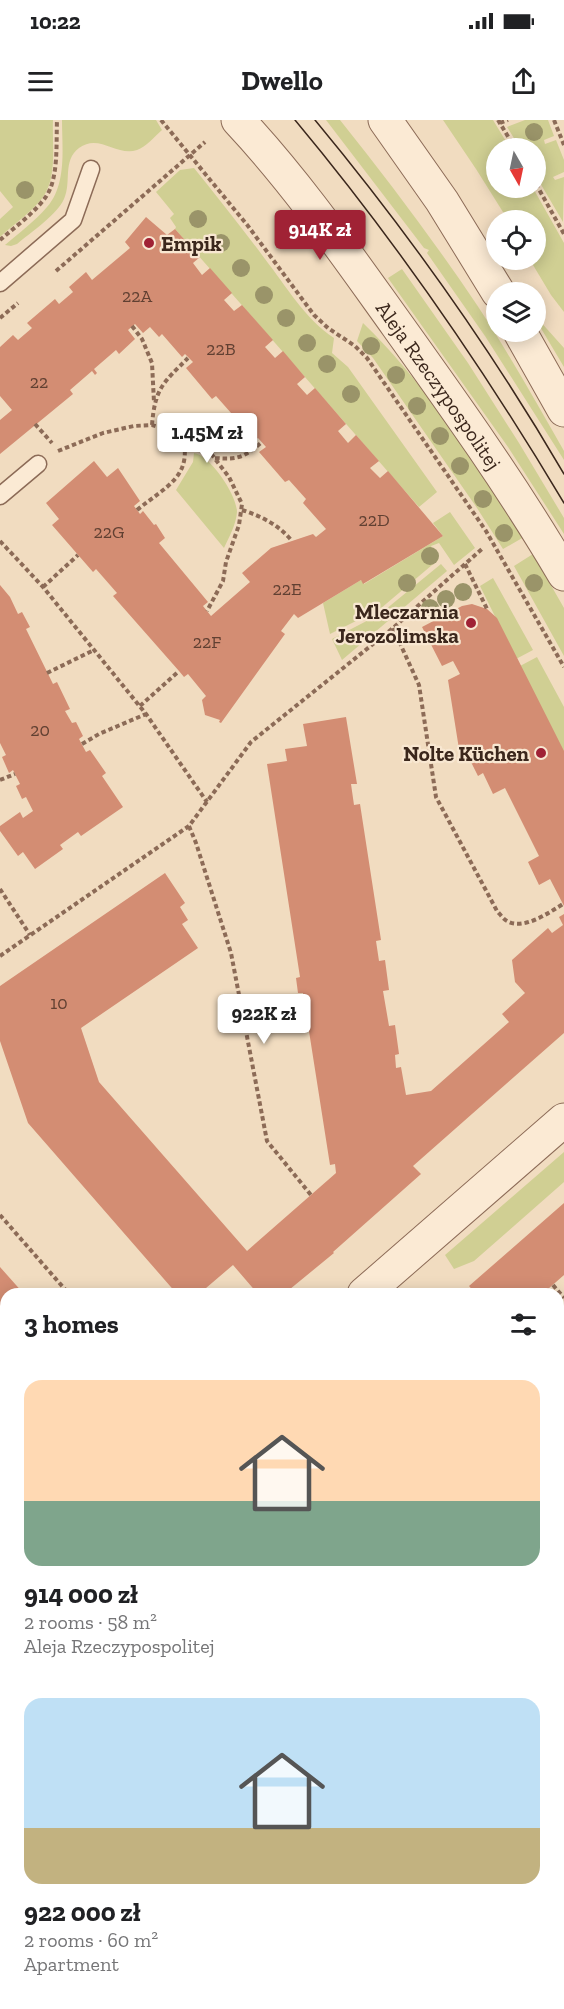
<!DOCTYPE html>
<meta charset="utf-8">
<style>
body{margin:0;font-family:"Zilla Slab",serif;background:#f6f6f6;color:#202124;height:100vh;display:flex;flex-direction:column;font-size:22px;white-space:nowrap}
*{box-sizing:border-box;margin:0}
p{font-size:20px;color:#757577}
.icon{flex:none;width:33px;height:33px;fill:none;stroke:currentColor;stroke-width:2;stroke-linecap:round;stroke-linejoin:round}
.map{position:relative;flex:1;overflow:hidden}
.sheet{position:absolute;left:0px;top:1168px;width:564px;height:722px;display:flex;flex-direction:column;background:#fff;border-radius:18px 18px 0 0;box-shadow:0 3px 15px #0003}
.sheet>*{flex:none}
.needle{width:39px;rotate:171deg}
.controls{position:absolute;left:486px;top:18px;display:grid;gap:12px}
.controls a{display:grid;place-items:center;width:60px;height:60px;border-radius:50%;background:#fff;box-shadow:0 3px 15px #0003;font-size:30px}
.price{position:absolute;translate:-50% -51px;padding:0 14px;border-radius:6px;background:#fff;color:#222;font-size:20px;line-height:39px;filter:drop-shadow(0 2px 3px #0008)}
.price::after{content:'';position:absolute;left:50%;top:36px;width:18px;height:14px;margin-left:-9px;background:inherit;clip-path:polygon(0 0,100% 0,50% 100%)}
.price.active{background:#a02235;color:#fff}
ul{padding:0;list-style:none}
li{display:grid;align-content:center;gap:12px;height:318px;padding:0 24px}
li span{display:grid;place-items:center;height:186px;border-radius:18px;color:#555}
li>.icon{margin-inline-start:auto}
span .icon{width:108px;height:108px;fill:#fffc;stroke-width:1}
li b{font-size:26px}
h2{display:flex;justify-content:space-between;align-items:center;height:72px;padding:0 24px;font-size:26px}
.status{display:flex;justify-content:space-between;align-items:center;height:42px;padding:0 30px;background:#fff;direction:ltr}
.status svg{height:16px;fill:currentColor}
header{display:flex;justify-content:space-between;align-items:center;height:78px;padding:0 24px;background:#fff;font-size:27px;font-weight:700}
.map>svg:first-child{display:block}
.green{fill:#d0cf93}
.water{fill:#a4c3b5;stroke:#6a9282;stroke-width:1.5}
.building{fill:#d38d73}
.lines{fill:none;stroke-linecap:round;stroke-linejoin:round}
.service-casing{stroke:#8c6b57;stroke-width:19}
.minor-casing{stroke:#8c6b57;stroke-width:35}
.tertiary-casing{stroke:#8c6b57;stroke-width:35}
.path{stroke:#8c6b57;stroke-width:4;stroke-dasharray:4.5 3;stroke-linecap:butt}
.service{stroke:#fbead4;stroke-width:16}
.minor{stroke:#fbead4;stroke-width:33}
.tertiary{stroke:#fbead4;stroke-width:33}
.tram{stroke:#3b271c;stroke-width:1.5}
.tree{fill:#9a9469}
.poi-dot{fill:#a02235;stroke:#f8e7d1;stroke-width:2}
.labels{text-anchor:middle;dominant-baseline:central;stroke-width:4.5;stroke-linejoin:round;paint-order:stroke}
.number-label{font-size:18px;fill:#614032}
.poi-label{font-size:21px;font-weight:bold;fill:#3b271c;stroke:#f8e7d1;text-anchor:end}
.street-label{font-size:21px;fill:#3b271c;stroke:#f8e7d1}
</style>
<div class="status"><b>10:22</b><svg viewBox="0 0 49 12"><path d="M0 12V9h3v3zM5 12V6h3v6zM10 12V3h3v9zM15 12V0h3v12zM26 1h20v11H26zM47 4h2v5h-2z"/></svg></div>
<header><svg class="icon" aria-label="menu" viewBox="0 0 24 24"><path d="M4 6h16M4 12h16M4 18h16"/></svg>Dwello<svg class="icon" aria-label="share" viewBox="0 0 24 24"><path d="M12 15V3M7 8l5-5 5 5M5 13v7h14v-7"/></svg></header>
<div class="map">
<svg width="564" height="1889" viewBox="0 0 564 1889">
<rect width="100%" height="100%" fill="#f1dcc0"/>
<!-- green -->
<path class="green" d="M0,0H53C52,23 57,54 45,74C36,89 13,105 0,117V99L13,87L0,71Z
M62,0H156L162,10C155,16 146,27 137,30C117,37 99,13 79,28C62,41 72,62 64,79C57,95 31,112 17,124L11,126L5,125C19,113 35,101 47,87C67,64 62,28 62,0Z
M326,0H340C388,60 434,121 477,185C508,232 536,282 564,331V340L485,216L427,133L429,130L424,128Z
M443,0H493L510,28H496V68H533L564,123V192L551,175L530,140H536V100H508L476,49Z
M525,0H548L554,16L544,20L545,24L556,20L564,40V52L553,57L555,60L564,57L563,102L536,56V28H520L507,7Z
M194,48C218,78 242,108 265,139C286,166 305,199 334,218L332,233L348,247L437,372L419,387L175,109L176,107L170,98L174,94L156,72L180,50Z
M402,149L468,243L519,323L564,398V414L508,327L388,158Z
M538,199L564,228V247L536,200Z
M363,203C427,265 475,342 524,417L503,429L477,388L373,238L357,221Z
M194,333C210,335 237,375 237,392C236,405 229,417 224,428L176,370L193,342Z
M450,392L475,428L454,445L439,423L431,426L438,440L380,489L330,514L323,483L361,460L364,464L443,416L433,403Z
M533,434L564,488V536L514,446Z
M441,444L447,451L342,540L332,519L380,494Z
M493,458L533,530L516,539L480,466Z
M537,537L564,587V633L520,546Z
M564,1032V1062L474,1141L454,1149L445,1135Z"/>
<!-- water -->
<path class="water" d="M558,1279L564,1282V1334L558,1332Z"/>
<!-- building -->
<path class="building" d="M146,97L167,115L175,109L200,137L193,143L202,155L210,148L232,173L224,180L234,191L242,185L273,220L265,227L275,238L283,231L305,257L297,264L307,275L315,268L346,304L338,311L348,323L356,315L379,341L370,348L380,358L388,351L443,416L363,464L361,460L298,498L294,494L281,511L285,514L221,603L219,602L220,600L205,595L202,580L206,576L188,554L184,557L179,551L113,476L117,473L96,449L93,452L52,405L59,399L46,383L94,341L107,357L118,348L140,381L134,386L140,394L143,391L154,405L156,404L165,418L159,423L208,482L203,486L211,496L250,462L242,453L271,428L313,414L316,417L326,409L303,383L306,379L289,360L285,362L259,332L266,327L258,318L255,320L216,276L212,279L186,248L193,242L185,234L182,237L162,214L159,217L150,207L143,213L135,204L128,210L135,219L119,234L116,230L94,249L97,253L95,255L92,251L70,270L73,274L0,334V300L12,290L0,276V227L13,215L18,220L32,208L27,203L55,179L59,184L73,172L69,167L86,152L92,160L130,128L125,122Z
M0,465L10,477L18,494L22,492L30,507L26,509L53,564L57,562L70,589L65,591L72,603L76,602L83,616L79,619L86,632L90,630L106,653L102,656L123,687L81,716L78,712L60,725L63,729L35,749L23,732L18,736L0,711V706L20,692L23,698L33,691L26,677L22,679L16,666L20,664L13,650L9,653L2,637L6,635L0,623Z
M472,484L487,489L497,498L564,631V786L550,759L539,765L528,742L539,736L505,668L493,674L483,653L478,656L470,640L466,642L459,629L448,560L460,554L453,541L442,546L422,507L462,486Z
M346,597L357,664H351L354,685L360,684L381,820L376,821L379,841L385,840L389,870L383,871L389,906L395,905L399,934L395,935L396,948L401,947L406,975L431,971L509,902L502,894L525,873L515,862L512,840L548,808L552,813L563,805L559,797L564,794V913L413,1046L421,1054L333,1132L334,1133L284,1174H258L233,1145L199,1174H177L28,1003L0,921V866L165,753L185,783L180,787L188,800L182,804L198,828L81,908L99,962L247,1131L336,1053L335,1044L330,1045L303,873H298L296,858L300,857L267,644L287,641L285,629L307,626L303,604Z
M564,1083V1155L548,1169L553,1174H473L475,1173L469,1166Z
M0,1147L24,1174H6V1222L0,1227Z
M6,1309V1418L0,1423V1314Z
M6,1539V1690L0,1683V1545Z
M558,1744L564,1772V1791L558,1792Z
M0,1808L6,1817V1883L0,1886Z
M564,1855V1889H526L531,1884H558V1860Z
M100,1884H165V1889H100Z
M256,1884H339L340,1889H257Z
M378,1884H463L464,1889H379Z"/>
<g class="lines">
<!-- service casing -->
<g class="service-casing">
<path id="service" d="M0,163L73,100L91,49
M0,376L38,344"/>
</g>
<!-- minor casing -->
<g class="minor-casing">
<path id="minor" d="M364,1174L564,1000
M0,1492L6,1487
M356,1884L357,1889"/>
</g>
<!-- tertiary casing -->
<g class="tertiary-casing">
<g id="tertiary">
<path id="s1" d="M238,0C297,63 346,134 397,205C455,286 513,367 564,454"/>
<path d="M385,0L442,81L498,172"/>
<path d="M520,212L564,290"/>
</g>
</g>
<!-- path -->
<path class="path" d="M161,0L248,106L314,195L328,208L355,226L367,238L486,411L564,547
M498,0L515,28
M554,0L564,25
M500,3L508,0
M536,64L564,114
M0,120C15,107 33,94 45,78C59,60 56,23 57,0
M56,151L205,22
M0,198L18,183
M132,206L142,219L152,243L154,282
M35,304L52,323
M152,305C155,268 163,263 188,238
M58,331L103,313L134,306L152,305L182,314L209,331L229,357L242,384L239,405L226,442L223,461L207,491
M215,338C239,340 244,337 262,322
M137,390C166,366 194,357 182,314
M242,390C261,396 279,405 292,421
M0,421L43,467L146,594L207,682
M465,444L487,489
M43,467L78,435
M393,508L419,565L436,677L497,791C500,794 503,799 507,801C523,811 550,792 563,784
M47,553L94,530
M140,586L179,551
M82,624L99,614L146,594
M0,660L15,654
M189,706L196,723L231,833L267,1021L311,1075
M0,769L30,815
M0,836L189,706L251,622L393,508L483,428
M0,1095L69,1174
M553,1165L564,1178
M0,1258L6,1254"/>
<!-- service -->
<use href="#service" class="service"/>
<!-- minor -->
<use href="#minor" class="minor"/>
<!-- tertiary -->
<use href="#tertiary" class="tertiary"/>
<!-- tram -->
<path class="tram" d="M295,0C395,120 484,249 564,383
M315,0C407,111 491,229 564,354"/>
</g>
<!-- trees -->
<g class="tree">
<circle cx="534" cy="12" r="9"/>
<circle cx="25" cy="70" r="9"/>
<circle cx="198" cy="99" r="9"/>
<circle cx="221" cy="123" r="9"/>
<circle cx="241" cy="148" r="9"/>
<circle cx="264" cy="175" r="9"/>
<circle cx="286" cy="198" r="9"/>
<circle cx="307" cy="223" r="9"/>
<circle cx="371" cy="226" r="9"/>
<circle cx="327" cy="244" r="9"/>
<circle cx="396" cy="255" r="9"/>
<circle cx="351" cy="274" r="9"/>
<circle cx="417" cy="286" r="9"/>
<circle cx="440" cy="316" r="9"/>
<circle cx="460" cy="346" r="9"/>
<circle cx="483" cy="379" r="9"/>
<circle cx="504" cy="413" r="9"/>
<circle cx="430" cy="436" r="9"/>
<circle cx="407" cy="463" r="9"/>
<circle cx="534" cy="463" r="9"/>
<circle cx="463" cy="472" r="9"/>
<circle cx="446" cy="479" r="9"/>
<circle cx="430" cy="488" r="9"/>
</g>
<!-- markers -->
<g class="poi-dot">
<circle cx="149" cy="123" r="6"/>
<circle cx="471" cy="503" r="6"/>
<circle cx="541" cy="633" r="6"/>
</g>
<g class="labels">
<!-- number labels -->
<g class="number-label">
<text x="137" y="176">22A</text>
<text x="221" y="229">22B</text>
<text x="39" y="262">22</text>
<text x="374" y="400">22D</text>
<text x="109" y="412">22G</text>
<text x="287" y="469">22E</text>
<text x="207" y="522">22F</text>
<text x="40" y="610">20</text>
<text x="59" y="883">10</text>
</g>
<!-- poi labels -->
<g class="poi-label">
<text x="161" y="123" text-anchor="start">Empik</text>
<text x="459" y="491">Mleczarnia<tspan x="459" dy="24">Jerozolimska</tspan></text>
<text x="529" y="633">Nolte Küchen</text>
</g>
<!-- street labels -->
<g class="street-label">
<text stroke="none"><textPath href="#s1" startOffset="333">Aleja Rzeczypospolitej</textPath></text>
</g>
</g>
</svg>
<div class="controls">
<a><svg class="needle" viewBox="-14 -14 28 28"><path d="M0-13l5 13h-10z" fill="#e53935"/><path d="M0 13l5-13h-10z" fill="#757577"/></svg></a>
<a><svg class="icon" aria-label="locate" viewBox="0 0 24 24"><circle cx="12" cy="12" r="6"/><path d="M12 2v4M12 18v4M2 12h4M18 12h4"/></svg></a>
<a><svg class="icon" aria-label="layers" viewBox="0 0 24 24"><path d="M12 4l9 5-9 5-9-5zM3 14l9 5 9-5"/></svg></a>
</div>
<b class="price active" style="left:320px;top:141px">914K zł</b>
<b class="price" style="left:207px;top:344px">1.45M zł</b>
<b class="price" style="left:264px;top:925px">922K zł</b>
<section class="sheet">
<h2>3 homes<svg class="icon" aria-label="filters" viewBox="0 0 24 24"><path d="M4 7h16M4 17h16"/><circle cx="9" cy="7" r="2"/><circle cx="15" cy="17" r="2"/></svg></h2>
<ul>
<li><span style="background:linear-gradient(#ffd9b3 65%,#7fa58c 0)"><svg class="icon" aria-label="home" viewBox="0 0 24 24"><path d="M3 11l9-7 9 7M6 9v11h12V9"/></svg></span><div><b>914 000 zł</b><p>2 rooms · 58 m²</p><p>Aleja Rzeczypospolitej</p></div></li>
<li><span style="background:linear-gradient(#bfe0f5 70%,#c2b280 0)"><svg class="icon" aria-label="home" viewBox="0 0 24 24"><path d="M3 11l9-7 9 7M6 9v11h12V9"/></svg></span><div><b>922 000 zł</b><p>2 rooms · 60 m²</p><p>Apartment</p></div></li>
</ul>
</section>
</div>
